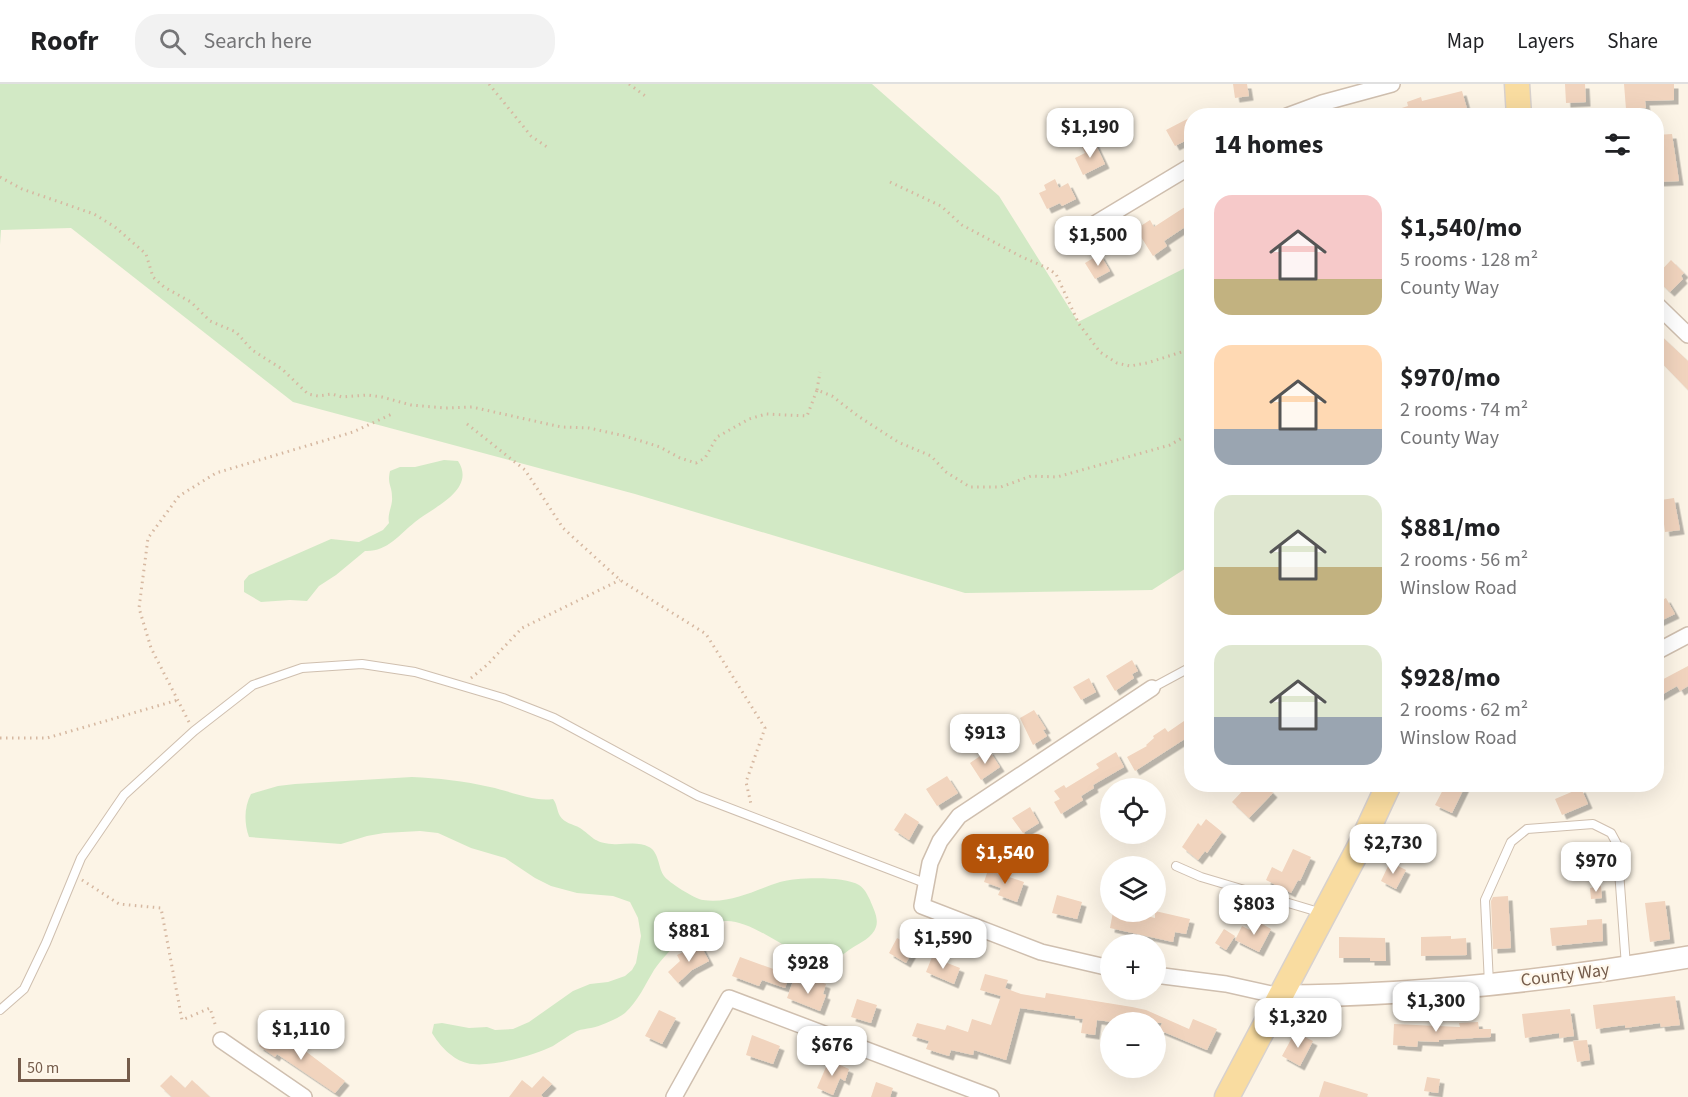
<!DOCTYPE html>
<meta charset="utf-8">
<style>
body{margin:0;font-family:"Source Sans 3",sans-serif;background:#f2f2f2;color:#202124;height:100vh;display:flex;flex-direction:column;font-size:22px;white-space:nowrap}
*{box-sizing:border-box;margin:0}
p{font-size:20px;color:#757577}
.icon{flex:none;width:33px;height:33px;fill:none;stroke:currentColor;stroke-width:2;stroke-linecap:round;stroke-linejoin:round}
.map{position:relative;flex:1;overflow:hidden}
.panel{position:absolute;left:1184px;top:24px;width:480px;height:684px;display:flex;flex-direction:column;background:#fff;border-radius:24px;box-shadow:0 6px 24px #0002}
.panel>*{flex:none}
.tools{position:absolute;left:1100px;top:694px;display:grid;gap:12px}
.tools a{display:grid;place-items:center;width:66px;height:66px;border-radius:50%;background:#fff;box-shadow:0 6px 24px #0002;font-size:30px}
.scale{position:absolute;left:18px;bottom:15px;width:112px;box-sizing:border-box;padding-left:6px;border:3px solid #755c4b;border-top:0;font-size:16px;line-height:21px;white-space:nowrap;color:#755c4b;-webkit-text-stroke:4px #fff8ec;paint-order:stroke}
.price{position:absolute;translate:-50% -51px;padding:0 14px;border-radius:12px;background:#fff;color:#222;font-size:20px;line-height:39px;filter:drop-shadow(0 2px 3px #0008)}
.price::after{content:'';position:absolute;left:50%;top:36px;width:18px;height:14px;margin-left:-9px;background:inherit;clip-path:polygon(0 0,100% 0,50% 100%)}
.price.current{background:#b45309;color:#fff}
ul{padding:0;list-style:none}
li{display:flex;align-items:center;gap:18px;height:150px;padding:0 30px}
li span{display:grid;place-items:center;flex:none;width:168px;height:120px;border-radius:18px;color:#555}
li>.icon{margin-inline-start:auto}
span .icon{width:72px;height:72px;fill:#fffc;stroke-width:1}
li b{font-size:26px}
h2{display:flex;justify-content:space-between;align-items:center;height:72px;padding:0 30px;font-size:26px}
header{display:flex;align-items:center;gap:36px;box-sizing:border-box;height:84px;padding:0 30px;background:#fff;border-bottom:2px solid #e0e0e0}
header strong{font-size:28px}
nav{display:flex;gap:33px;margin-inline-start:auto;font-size:21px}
.search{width:420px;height:54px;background:#f2f2f2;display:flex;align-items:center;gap:15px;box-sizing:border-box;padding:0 21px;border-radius:24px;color:#757577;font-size:22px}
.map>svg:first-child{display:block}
.green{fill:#d2e9c5}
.building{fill:#f1d4be;filter:url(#shadow)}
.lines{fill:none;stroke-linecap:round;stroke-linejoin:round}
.lane-casing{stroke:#cfbfaf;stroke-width:10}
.street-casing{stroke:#cfbfaf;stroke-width:18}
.secondary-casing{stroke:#d2bfad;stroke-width:24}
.primary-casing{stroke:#d8d1cd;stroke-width:27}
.path{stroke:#d6b8a1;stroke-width:3;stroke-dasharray:1.5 4.5;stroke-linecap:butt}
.lane{stroke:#fff;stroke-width:8}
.street{stroke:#fff;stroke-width:15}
.secondary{stroke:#fff;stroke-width:21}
.primary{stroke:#f9dca0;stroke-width:24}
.labels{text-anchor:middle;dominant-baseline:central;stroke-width:4.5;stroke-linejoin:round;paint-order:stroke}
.street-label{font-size:18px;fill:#755c4b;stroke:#fff8ec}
</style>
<header>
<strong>Roofr</strong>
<div class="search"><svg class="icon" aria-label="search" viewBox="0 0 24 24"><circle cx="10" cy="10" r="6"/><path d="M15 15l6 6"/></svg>Search here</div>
<nav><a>Map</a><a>Layers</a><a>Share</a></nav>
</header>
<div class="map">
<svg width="1688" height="1013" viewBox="0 0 1688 1013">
<defs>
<filter id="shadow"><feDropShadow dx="4.5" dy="4.5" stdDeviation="0" flood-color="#0004"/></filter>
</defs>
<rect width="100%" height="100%" fill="#fcf4e6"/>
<!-- green -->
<path class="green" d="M0,0H872L999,112L1078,238L1191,181V481L1152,506L965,509L635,410L293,318L71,144L1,146L0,161Z
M444,376L458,377C477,406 432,424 415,438C399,451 387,468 365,467L336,491L319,502L307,517L290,516L261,518L244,508V497L249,491L331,455L359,458L383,446L389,439C387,429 393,422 392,413C392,401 387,401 390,387L400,383H415Z
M412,693C438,694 464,697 490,703C510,707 533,718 553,715C557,720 557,727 560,732C564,739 573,740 580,744C592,752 594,759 612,760C624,761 638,757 649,763C659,768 658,783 664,792C668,798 695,815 703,816C731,820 755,806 780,798C797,793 844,792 859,801C865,805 867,810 870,816C873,824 879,834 876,843C873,853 860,859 852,864C844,869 836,877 828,879C806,884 757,835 725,837C697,840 670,863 654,886C645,901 638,917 625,929C617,935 601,942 591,944C586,945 582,945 577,947C569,951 561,957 553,962C535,971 487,985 467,979C453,976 439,961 432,949L434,940L442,939L469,944L487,943L495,946L513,945L529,938L573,907L590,900L608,898L625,892L632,886L636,879L641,852L638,834L630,818L613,812L577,809L551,802L535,794L505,774L471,764L438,749L420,747L384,749L367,752L341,760L249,753C244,739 244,723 251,710L278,702L295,700Z"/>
<!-- building -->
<path class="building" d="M1233,0H1247L1249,12L1235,14Z
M1565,0H1585L1586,18L1566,19Z
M1624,0H1674V16L1645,17L1646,24L1626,25Z
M1462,7L1469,32H1387L1386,29L1408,22L1407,18L1421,13L1422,17Z
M1191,33V54L1175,62L1166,46Z
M1672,50L1679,97L1656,98V51Z
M1094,57L1105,80L1083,91L1075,74L1085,69L1082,63Z
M1055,95L1059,104L1068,99L1076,115L1062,122L1060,119L1047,125L1039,109L1046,106L1044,101Z
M1191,119V139L1164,157L1167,162L1153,172L1136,145L1150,136L1154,143Z
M1100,170L1110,187L1095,195L1085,179Z
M1671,176L1684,189L1681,192L1683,195L1670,208L1656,195V192Z
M1656,247L1688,277V306L1656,273Z
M1674,414L1680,446L1665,448L1661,416Z
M1666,514L1675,530L1656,539V519Z
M1132,576L1138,587L1132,590L1134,594L1115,607L1106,592Z
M1688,582V602L1680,607L1677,602L1656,614V599Z
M1089,594L1096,608L1081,616L1073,603Z
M1034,626L1046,645L1043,646L1047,652L1033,661L1020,634Z
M1184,637L1191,646V651L1135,687L1127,673L1147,662L1146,661L1154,654L1153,652L1165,644L1168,648Z
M989,666L1000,683L981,696L970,679Z
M1116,668L1124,683L1093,701L1094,704L1081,712L1083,716L1061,730L1054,718L1060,715L1054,707L1064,701L1066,704L1099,684L1096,680Z
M947,692L958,709L937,722L926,705Z
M1249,700H1264L1273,709L1249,734L1232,718Z
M1446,700H1466L1452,729L1435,721Z
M1581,704L1588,720L1562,731L1555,715Z
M1030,723L1039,739L1023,749L1012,734Z
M905,729L919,738L909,756L894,746Z
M1206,735L1222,748L1207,769L1205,767L1198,776L1182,763L1198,739L1201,742Z
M1293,765L1311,773L1300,797L1298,796L1291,809L1266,796L1272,783L1282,788Z
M1390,778L1406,786L1396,805L1381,797Z
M988,786L1024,798L1017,818L998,811L1001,804L984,798Z
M1601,802L1602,814L1591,815L1590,804Z
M1057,811L1082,818L1077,835L1052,829Z
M1508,812L1511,864L1493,865L1491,817L1493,813Z
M1665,817L1670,855L1650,858L1645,819Z
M1155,827L1190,835L1186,850L1175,848L1173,858L1110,844L1113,828H1130L1155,834Z
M1602,835L1603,857L1552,862L1550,844L1587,841V836Z
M1255,836L1271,845L1259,868L1235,856L1242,842L1250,846Z
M1224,845L1235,852L1226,866L1215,859Z
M1451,852V855L1466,854L1467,871L1421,872V853Z
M1339,853L1385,854L1386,877H1370V874H1339Z
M897,854L915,863L906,879L889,869Z
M700,860L709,877L692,886L678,899L668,888L680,877L677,871Z
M740,873L790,891L785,904L762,896L759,902L732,892Z
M932,873L960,884L954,900L926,888Z
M985,890L1008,896L1005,904L1021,910L1045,914L1046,909L1132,923L1146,926L1189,945L1193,935L1217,945L1207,966L1159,946L1162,939H1120L1097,936L1095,951L1081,949L1083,935L1075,934V932L1020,924L1006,976L974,966L973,971L951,966L949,972L926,965L929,957L912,952L917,939L945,946L947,941L968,948L972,935L991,941L1001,912L980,906Z
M815,896L826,900L823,910L826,911L820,927L787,914L793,897L812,904Z
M1675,912L1680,941L1661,943L1660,939L1625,944V941L1596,945L1593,921Z
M857,915L877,921L871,939L851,933Z
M1570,925L1574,952L1559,954V949L1525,954L1522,930Z
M659,926L676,934L662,960L645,952Z
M1478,938L1479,945H1491V953L1439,956V958L1418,957L1417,963L1393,961L1394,940L1460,943L1459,939Z
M269,946L299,964L300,963L345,997L335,1009L277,970L275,973L259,962Z
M1295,948L1313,957L1300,982L1282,972Z
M752,951L780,962L773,980L746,971Z
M1587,956L1590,976L1577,978L1573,957Z
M829,976L849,985L845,997L840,994L833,1011L817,1004Z
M171,991L185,1004L192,996L210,1013H172L160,1002Z
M543,992L552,1000L541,1011L543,1013H509L522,996L532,1004Z
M1427,993L1440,995L1438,1009L1424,1007Z
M1324,997L1368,1010L1367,1013H1319Z
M876,998L893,1004L890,1013H871Z"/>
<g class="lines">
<!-- lane casing -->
<g class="lane-casing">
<path id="lane" d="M1152,604L1191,583
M1176,782L1201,793L1322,829
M1489,900L1485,816L1511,758L1527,745L1593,740L1611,749L1617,760L1626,882
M0,926L24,905L46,859L81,774L124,711L194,647L253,601L302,584L362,580L415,588L503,614L554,634L698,712L925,799"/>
</g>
<!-- street casing -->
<g class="street-casing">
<path id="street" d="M1287,32L1322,19L1392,0
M1068,156L1191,82
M1656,220L1688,251
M1656,568L1688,551
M1110,884L1041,868L922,822L930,779L940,757L959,732L1152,604
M1155,891L1226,900L1280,912
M221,956L304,1013
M674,1013L729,914L991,1013"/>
</g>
<!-- secondary casing -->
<g class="secondary-casing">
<path id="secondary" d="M1280,912C1416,912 1554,896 1688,873"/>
</g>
<!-- primary casing -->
<g class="primary-casing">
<path id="primary" d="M1517,0L1519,32
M1227,1013L1362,758L1389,700"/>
</g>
<!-- path -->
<path class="path" d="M489,0L531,52L547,63
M629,0L648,14
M0,93L22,105L94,130L115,143L146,170L153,193L164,203L191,218L210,237L236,248L252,266L282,285L308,310L318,312L332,310L342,313L367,311L382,313L411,321L445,324L472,323L561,343L589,344L625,352L660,363L680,374L696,379L705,374L717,353L749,335L766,330L807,332L817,306L832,312L858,332L898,358L931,372L946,388L970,403H1001L1031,392L1057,393L1170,361L1191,349
M890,98L941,122L962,141L1020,172L1047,184L1056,190L1079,240L1100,268L1117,279L1130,282L1147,279L1191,265
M817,306L820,288
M467,340L525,386L563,444L620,496L706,550L765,644L746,698L751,720
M471,594L487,581L522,544L620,496
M189,638L151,564L139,524L148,454L179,412L216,389L353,348L392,330
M0,654H47L178,616
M82,796L119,820L161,824L182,936L210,924L216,943"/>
<!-- lane -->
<use href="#lane" class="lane"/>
<!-- street -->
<use href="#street" class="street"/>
<!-- secondary -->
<use href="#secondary" class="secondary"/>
<!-- primary -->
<use href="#primary" class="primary"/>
</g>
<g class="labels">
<!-- street labels -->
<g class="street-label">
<text transform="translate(1565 891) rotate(-7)">County Way</text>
</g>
</g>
</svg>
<div class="tools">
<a><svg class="icon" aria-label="locate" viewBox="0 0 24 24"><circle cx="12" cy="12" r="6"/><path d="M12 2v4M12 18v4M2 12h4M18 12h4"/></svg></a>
<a><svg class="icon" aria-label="layers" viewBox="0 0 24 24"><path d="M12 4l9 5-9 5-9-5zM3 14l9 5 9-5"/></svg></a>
<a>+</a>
<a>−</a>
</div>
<div class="scale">50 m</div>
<b class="price" style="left:1090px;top:75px">$1,190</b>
<b class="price" style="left:1098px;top:183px">$1,500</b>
<b class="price" style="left:985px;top:681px">$913</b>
<b class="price" style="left:1393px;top:791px">$2,730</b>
<b class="price current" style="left:1005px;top:801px">$1,540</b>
<b class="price" style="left:1596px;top:809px">$970</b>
<b class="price" style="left:1254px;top:852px">$803</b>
<b class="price" style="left:689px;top:879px">$881</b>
<b class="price" style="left:943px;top:886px">$1,590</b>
<b class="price" style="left:808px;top:911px">$928</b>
<b class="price" style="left:1436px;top:949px">$1,300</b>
<b class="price" style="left:1298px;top:965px">$1,320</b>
<b class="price" style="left:301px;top:977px">$1,110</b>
<b class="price" style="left:832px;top:993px">$676</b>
<section class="panel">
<h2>14 homes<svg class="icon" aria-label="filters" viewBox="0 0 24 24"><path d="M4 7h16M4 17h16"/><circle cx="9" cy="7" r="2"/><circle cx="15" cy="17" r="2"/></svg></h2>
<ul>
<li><span style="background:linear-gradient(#f6c9c9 70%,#c2b280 0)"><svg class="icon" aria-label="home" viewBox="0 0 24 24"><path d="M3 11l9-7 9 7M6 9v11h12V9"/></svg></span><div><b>$1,540/mo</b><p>5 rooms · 128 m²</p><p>County Way</p></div></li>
<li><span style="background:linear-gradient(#ffd9b3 70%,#9aa5b1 0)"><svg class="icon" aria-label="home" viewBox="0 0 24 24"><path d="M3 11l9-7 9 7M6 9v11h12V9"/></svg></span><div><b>$970/mo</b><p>2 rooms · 74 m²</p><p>County Way</p></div></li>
<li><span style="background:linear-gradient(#dfe7d0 60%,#c2b280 0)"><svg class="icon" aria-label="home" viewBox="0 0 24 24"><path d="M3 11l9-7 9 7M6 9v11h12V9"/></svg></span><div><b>$881/mo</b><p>2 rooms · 56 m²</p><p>Winslow Road</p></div></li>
<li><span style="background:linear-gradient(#dfe7d0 60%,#9aa5b1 0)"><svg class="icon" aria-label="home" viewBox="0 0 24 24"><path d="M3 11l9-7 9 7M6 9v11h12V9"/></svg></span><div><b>$928/mo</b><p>2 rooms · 62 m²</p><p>Winslow Road</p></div></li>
</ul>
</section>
</div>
